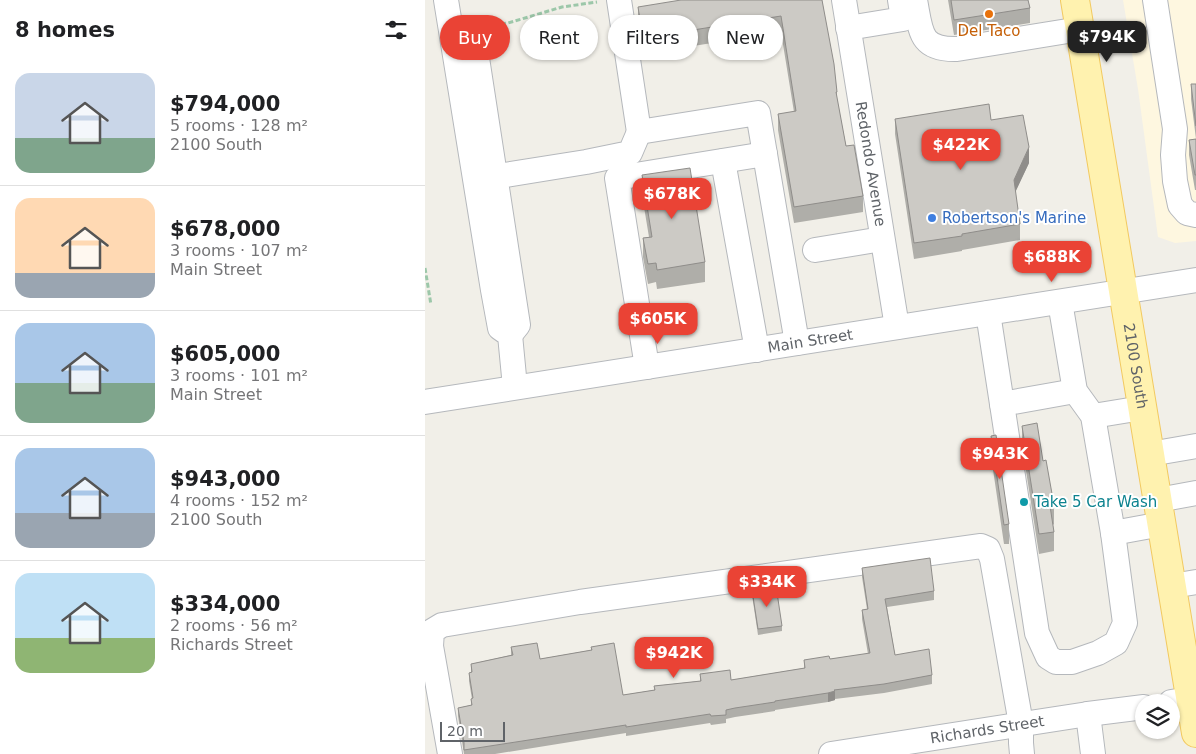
<!DOCTYPE html>
<meta charset="utf-8">
<style>
body{margin:0;font-family:"DejaVu Sans",sans-serif;background:#f6f6f6;color:#202124;height:100vh;display:flex;flex-direction:column;font-size:19px;white-space:nowrap}
*{box-sizing:border-box;margin:0}
p{font-size:16px;color:#757577}
.icon{flex:none;width:28px;height:28px;fill:none;stroke:currentColor;stroke-width:2;stroke-linecap:round;stroke-linejoin:round}
.map{position:relative;flex:1;overflow:hidden}
.details{display:flex;flex-direction:column;background:#fff;width:425px}
.details>*{flex:none}
.top-card{position:absolute;left:15px;top:15px;width:475px;height:45px;display:flex;gap:10px}
.fabs{position:absolute;left:710px;top:694px;display:grid;gap:10px}
.fabs a{display:grid;place-items:center;width:45px;height:45px;border-radius:50%;background:#fff;box-shadow:0 1px 4px #0004;font-size:25px}
.scale{position:absolute;left:15px;bottom:12px;width:65px;box-sizing:border-box;padding-left:5px;border:2px solid #5f6368;border-top:0;font-size:14px;line-height:18px;white-space:nowrap;color:#5f6368;-webkit-text-stroke:4px #fff;paint-order:stroke}
.price{position:absolute;translate:-50% -42px;padding:0 11px;border-radius:10px;background:#ea4335;color:#fff;font-size:16px;line-height:32px;filter:drop-shadow(0 1px 2px #0008)}
.price::after{content:'';position:absolute;left:50%;top:30px;width:15px;height:11px;margin-left:-8px;background:inherit;clip-path:polygon(0 0,100% 0,50% 100%)}
.price.current{background:#222;color:#fff}
ul{padding:0;list-style:none}
li{display:flex;align-items:center;gap:15px;height:125px;padding:0 15px}
li+li{border-top:1px solid #e0e0e0}
li span{display:grid;place-items:center;flex:none;width:140px;height:100px;border-radius:15px;color:#555}
li>.icon{margin-inline-start:auto}
span .icon{width:60px;height:60px;fill:#fffc;stroke-width:1}
li b{font-size:21px}
h2{display:flex;justify-content:space-between;align-items:center;height:60px;padding:0 15px;font-size:21px}
.pill{padding:0 18px;border-radius:22px;background:#fff;box-shadow:0 1px 4px #0004;font-size:18px;line-height:45px}
.pill.current{background:#ea4335;color:#fff}
main{display:flex;flex:1;min-height:0}
.map>svg:first-child{display:block}
.commercial{fill:#fef7e0}
.lines{fill:none;stroke-linecap:round;stroke-linejoin:round}
.minor-casing{stroke:#b5b8bc;stroke-width:26}
.major-casing{stroke:#f2c960;stroke-width:30}
.path{stroke:#9cc7a9;stroke-width:3;stroke-dasharray:5 2.5;stroke-linecap:butt}
.minor{stroke:#fff;stroke-width:24}
.major{stroke:#fff2af;stroke-width:28}
.wall{fill:#afaea9}
.shaded-wall{fill:#8f8d8a}
.building{fill:#cccac5;stroke:#8f8d8a}
.food-dot{fill:#e8710a;stroke:#fff;stroke-width:2}
.shop-dot{fill:#3f7fe0;stroke:#fff;stroke-width:2}
.culture-dot{fill:#0f9aa8;stroke:#fff;stroke-width:2}
.labels{text-anchor:middle;dominant-baseline:central;stroke-width:4;stroke-linejoin:round;paint-order:stroke}
.food-label{font-size:15px;fill:#c56008;stroke:#fff}
.street-label{font-size:15px;fill:#5f6368;stroke:#fff}
.shop-label{font-size:15px;fill:#366cbe;stroke:#fff;text-anchor:start}
.culture-label{font-size:15px;fill:#0d838f;stroke:#fff;text-anchor:start}
</style>
<main>
<section class="details">
<h2>8 homes<svg class="icon" aria-label="filters" viewBox="0 0 24 24"><path d="M4 7h16M4 17h16"/><circle cx="9" cy="7" r="2"/><circle cx="15" cy="17" r="2"/></svg></h2>
<ul>
<li><span style="background:linear-gradient(#c9d6e8 65%,#7fa58c 0)"><svg class="icon" aria-label="home" viewBox="0 0 24 24"><path d="M3 11l9-7 9 7M6 9v11h12V9"/></svg></span><div><b>$794,000</b><p>5 rooms · 128 m²</p><p>2100 South</p></div></li>
<li><span style="background:linear-gradient(#ffd9b3 75%,#9aa5b1 0)"><svg class="icon" aria-label="home" viewBox="0 0 24 24"><path d="M3 11l9-7 9 7M6 9v11h12V9"/></svg></span><div><b>$678,000</b><p>3 rooms · 107 m²</p><p>Main Street</p></div></li>
<li><span style="background:linear-gradient(#a9c7e8 60%,#7fa58c 0)"><svg class="icon" aria-label="home" viewBox="0 0 24 24"><path d="M3 11l9-7 9 7M6 9v11h12V9"/></svg></span><div><b>$605,000</b><p>3 rooms · 101 m²</p><p>Main Street</p></div></li>
<li><span style="background:linear-gradient(#a9c7e8 65%,#9aa5b1 0)"><svg class="icon" aria-label="home" viewBox="0 0 24 24"><path d="M3 11l9-7 9 7M6 9v11h12V9"/></svg></span><div><b>$943,000</b><p>4 rooms · 152 m²</p><p>2100 South</p></div></li>
<li><span style="background:linear-gradient(#bfe0f5 65%,#8fb573 0)"><svg class="icon" aria-label="home" viewBox="0 0 24 24"><path d="M3 11l9-7 9 7M6 9v11h12V9"/></svg></span><div><b>$334,000</b><p>2 rooms · 56 m²</p><p>Richards Street</p></div></li>
</ul>
</section>
<div class="map">
<svg width="771" height="754" viewBox="0 0 771 754">
<rect width="100%" height="100%" fill="#f1efe8"/>
<!-- commercial -->
<path class="commercial" d="M698,0H771V241L750,243L733,237L713,89Z"/>
<g class="lines">
<!-- minor casing -->
<g class="minor-casing">
<g id="minor">
<path d="M21,0L68,290L75,328L85,335L90,387"/>
<path d="M194,0L214,132L333,113L372,343"/>
<path id="s1" d="M419,0L472,327"/>
<path d="M490,0C496,31 494,50 532,49L655,29"/>
<path d="M730,0L750,129L748,155L750,181L755,205L762,213L771,215"/>
<path d="M423,28L478,19L475,0"/>
<path d="M50,45L93,325L85,335"/>
<path d="M298,161L332,350"/>
<path d="M55,179L161,162L205,153L214,132"/>
<path d="M390,250L457,239"/>
<path d="M635,302L650,391L668,416L688,533L737,524"/>
<path d="M563,313L577,404L650,391"/>
<path d="M222,367L192,178L340,154"/>
<path id="s2" d="M0,402L771,280"/>
<path d="M577,404L612,633L623,657L631,662H647L673,653L691,643L700,623L688,533"/>
<path d="M668,416L717,408"/>
<path d="M725,454L771,446"/>
<path d="M733,500L771,493"/>
<path d="M747,586L771,582"/>
<path d="M746,702L765,699"/>
<path d="M663,714L668,754"/>
<path d="M25,754L6,646L7,631L17,625L155,602L556,546L563,549L567,559L596,724V743L597,754"/>
<path id="s3" d="M406,754L663,714L719,707"/>
</g>
</g>
<!-- major casing -->
<g class="major-casing">
<g id="major">
<path id="s4" d="M650,0L771,733"/>
</g>
</g>
<!-- path -->
<path class="path" d="M61,25L83,23L137,7L172,2
M0,268L6,305"/>
<!-- minor -->
<use href="#minor" class="minor"/>
<!-- major -->
<use href="#major" class="major"/>
</g>
<!-- wall -->
<path class="wall" d="M397,0L412,92V99L421,146L438,196V212L369,223L353,130V114L369,112L356,32L218,54L213,22V7Z
M523,0H603L605,8V23L529,35Z
M766,84H771V190H770L764,155V140L771,139L766,99Z
M470,119L566,120L604,163L590,192L595,224V240L537,250V251L489,259L470,134Z
M217,175L280,262V282L232,289L231,282L223,284L218,257V238L224,237L217,195Z
M597,426L618,461L629,505V524L628,525L629,532V551L614,554L597,445Z
M566,436L584,524V544H579L566,456Z
M437,568L509,591V600L462,607L470,655L507,675V684L459,693L410,699V700L403,702L350,710V711L310,717L301,719V723L286,725L285,723L201,736V733L70,754H39L33,716V708L46,705V699H47L44,681V673L46,672V664L86,655V647L115,659L166,650V647L198,695L229,690V686L275,681V674L306,680L379,668V660L405,659L443,654L437,619V610L442,609L437,577Z
M327,590L357,626V631L333,635L327,595Z"/>
<!-- shaded-wall -->
<path class="shaded-wall" d="M604,147V163L589,195V180Z
M410,691V700L403,702V693Z"/>
<!-- building -->
<path class="building" d="M256,0H397L409,64L412,92H411L421,146L429,145L438,196L369,207L353,114L371,111L356,16L218,38L213,7Z
M526,0H603L605,8L529,20Z
M766,84H771V126Z
M564,104L566,120L598,115L604,147L589,180L595,224L537,234V236L489,243L470,119Z
M771,139V175H770L764,140Z
M265,168L280,262L232,270L231,263L223,264L218,238L227,237L217,175Z
M612,423L618,461L621,460L629,505L625,506L629,532L614,534L597,426Z
M571,435L584,524L579,525L566,436Z
M505,558L509,591L460,599L470,655L504,649L507,675L459,684L409,690L410,691L403,693L350,701V702L310,708L301,710V715L286,716L285,714L201,727V725L39,750V743L33,708L47,705L46,699L48,698L44,673L47,672L46,664L88,655L86,647L112,643L115,659L167,650L166,647L189,643L198,695L230,690L229,686L276,681L275,674L305,670L306,680L380,668L379,660L404,656L405,659L445,653L437,610L443,609L437,568Z
M351,586L357,626L333,629L327,590Z"/>
<!-- markers -->
<circle class="food-dot" cx="564" cy="14" r="5"/>
<circle class="shop-dot" cx="507" cy="218" r="5"/>
<circle class="culture-dot" cx="599" cy="502" r="5"/>
<g class="labels">
<!-- food labels -->
<g class="food-label">
<text x="564" y="31">Del Taco</text>
</g>
<!-- street labels -->
<g class="street-label">
<text stroke="none"><textPath href="#s1" startOffset="166">Redondo Avenue</textPath></text>
<text stroke="none"><textPath href="#s2" startOffset="390">Main Street</textPath></text>
<text stroke="none"><textPath href="#s4" startOffset="371">2100 South</textPath></text>
<text stroke="none"><textPath href="#s3" startOffset="158">Richards Street</textPath></text>
</g>
<!-- shop labels -->
<g class="shop-label">
<text x="517" y="218">Robertson's Marine</text>
</g>
<!-- culture labels -->
<g class="culture-label">
<text x="609" y="502">Take 5 Car Wash</text>
</g>
</g>
</svg>
<div class="fabs">
<a><svg class="icon" aria-label="layers" viewBox="0 0 24 24"><path d="M12 4l9 5-9 5-9-5zM3 14l9 5 9-5"/></svg></a>
</div>
<div class="scale">20 m</div>
<b class="price current" style="left:682px;top:63px">$794K</b>
<b class="price" style="left:536px;top:171px">$422K</b>
<b class="price" style="left:247px;top:220px">$678K</b>
<b class="price" style="left:627px;top:283px">$688K</b>
<b class="price" style="left:233px;top:345px">$605K</b>
<b class="price" style="left:575px;top:480px">$943K</b>
<b class="price" style="left:342px;top:608px">$334K</b>
<b class="price" style="left:249px;top:679px">$942K</b>
<div class="top-card">
<a class="pill current">Buy</a>
<a class="pill">Rent</a>
<a class="pill">Filters</a>
<a class="pill">New</a>
</div>
</div>
</main>
